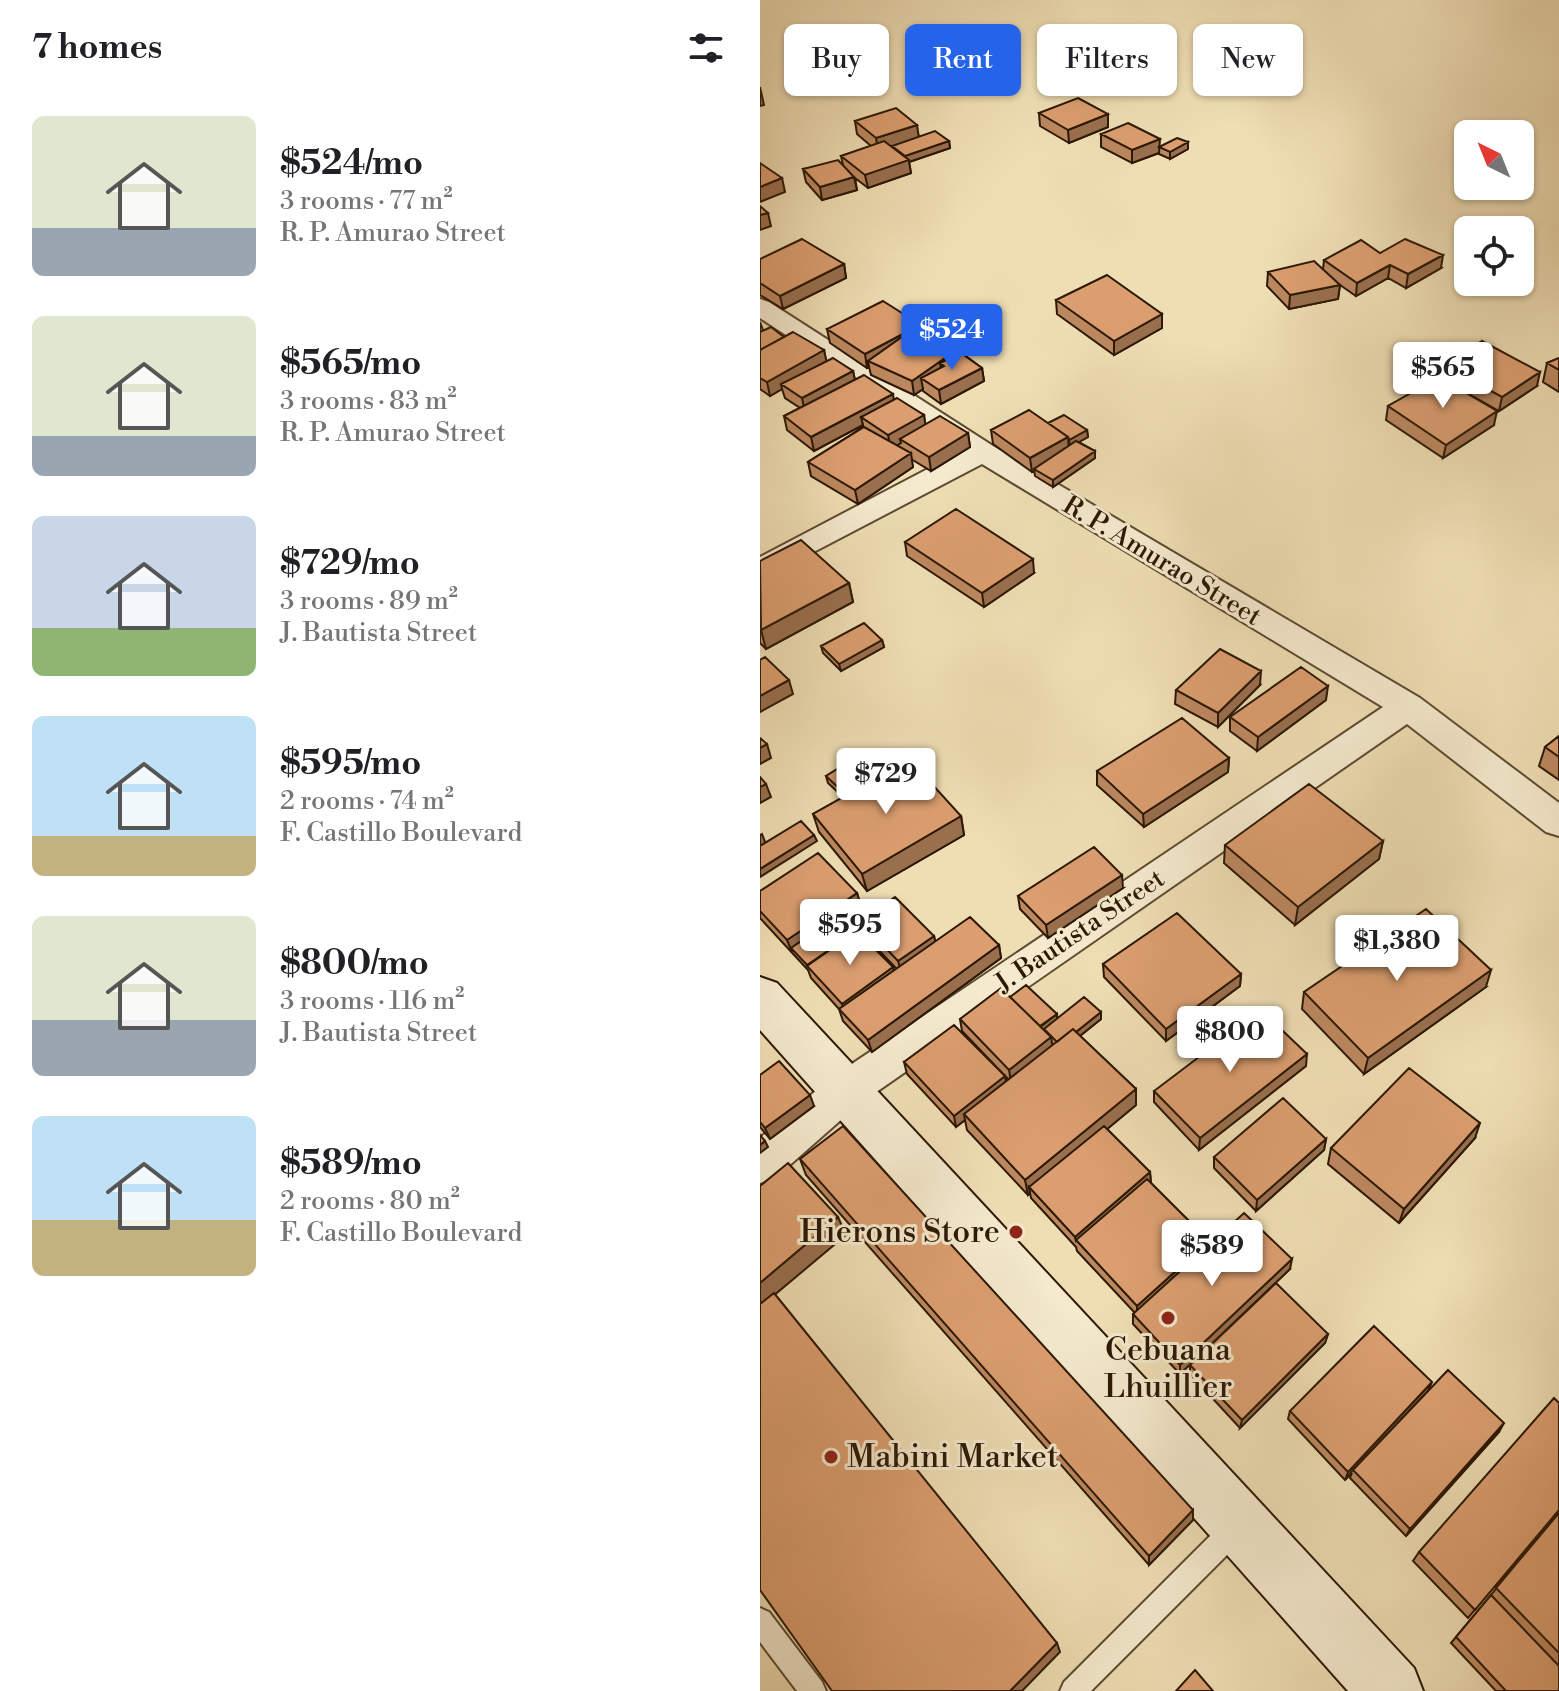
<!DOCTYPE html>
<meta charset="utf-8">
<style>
body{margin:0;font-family:"Libre Bodoni",serif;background:#f2f2f2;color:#202124;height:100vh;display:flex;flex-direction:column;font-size:30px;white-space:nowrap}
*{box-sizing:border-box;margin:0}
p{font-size:26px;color:#757577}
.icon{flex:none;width:44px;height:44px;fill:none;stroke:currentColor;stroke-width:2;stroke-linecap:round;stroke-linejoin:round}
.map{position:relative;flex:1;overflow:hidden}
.side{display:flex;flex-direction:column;background:#fff;width:760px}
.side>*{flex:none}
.guide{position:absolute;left:24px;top:24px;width:654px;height:72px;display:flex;gap:16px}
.needle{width:52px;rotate:317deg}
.fabs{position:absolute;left:694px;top:120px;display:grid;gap:16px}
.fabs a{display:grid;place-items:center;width:80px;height:80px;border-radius:12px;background:#fff;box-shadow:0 2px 6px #0004;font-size:40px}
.price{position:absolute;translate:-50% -68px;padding:0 18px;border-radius:8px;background:#fff;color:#222;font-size:26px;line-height:52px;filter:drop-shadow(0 2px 4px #0008)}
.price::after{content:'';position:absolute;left:50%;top:48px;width:24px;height:18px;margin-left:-12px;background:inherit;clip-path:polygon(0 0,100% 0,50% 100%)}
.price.current{background:#2563eb;color:#fff}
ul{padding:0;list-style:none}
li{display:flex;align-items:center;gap:24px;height:200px;padding:0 32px}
li span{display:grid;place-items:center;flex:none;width:224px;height:160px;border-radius:12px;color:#555}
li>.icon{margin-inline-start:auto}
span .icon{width:96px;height:96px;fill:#fffc;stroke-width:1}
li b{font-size:34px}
h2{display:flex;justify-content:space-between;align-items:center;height:96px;padding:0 32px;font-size:34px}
.chip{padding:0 28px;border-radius:12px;background:#fff;box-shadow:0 2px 6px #0004;font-size:28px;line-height:72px}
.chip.current{background:#2563eb;color:#fff}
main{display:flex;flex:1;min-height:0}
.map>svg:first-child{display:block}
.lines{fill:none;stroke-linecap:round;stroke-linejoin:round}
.service-casing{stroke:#5d4a31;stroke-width:4}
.minor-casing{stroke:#5d4a31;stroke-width:4}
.secondary-casing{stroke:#2c1805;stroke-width:4}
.service{fill:#f5eace;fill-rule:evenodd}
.minor{fill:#f5eace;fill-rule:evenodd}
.secondary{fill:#f5eace;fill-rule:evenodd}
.wall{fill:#bc8860;stroke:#2c1805;stroke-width:2}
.shaded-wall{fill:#996f4e;stroke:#2c1805;stroke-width:2}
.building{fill:#db9e70;stroke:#2c1805;stroke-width:2}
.poi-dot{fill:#8f2418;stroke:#f5eace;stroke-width:3}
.labels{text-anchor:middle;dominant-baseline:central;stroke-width:6;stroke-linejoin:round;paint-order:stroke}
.street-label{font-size:26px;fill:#2c1805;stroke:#f5eace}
.near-poi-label{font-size:32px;fill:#2c1805;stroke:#f5eace;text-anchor:end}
</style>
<main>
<section class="side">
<h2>7 homes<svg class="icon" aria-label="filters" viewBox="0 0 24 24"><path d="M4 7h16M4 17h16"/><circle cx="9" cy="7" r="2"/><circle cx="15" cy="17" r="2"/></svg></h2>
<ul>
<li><span style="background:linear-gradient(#dfe7d0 70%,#9aa5b1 0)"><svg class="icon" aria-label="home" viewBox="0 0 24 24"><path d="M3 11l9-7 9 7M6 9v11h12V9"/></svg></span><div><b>$524/mo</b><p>3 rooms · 77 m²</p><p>R. P. Amurao Street</p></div></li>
<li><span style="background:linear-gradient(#dfe7d0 75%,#9aa5b1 0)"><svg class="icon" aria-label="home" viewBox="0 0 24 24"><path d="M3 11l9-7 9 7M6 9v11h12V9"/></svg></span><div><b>$565/mo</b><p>3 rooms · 83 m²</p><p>R. P. Amurao Street</p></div></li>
<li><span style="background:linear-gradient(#c9d6e8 70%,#8fb573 0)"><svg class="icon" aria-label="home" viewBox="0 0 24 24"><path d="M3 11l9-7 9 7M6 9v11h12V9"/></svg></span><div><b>$729/mo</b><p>3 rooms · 89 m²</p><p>J. Bautista Street</p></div></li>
<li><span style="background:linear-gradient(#bfe0f5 75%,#c2b280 0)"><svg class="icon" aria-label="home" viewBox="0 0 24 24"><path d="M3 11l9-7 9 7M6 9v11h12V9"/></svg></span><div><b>$595/mo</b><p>2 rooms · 74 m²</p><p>F. Castillo Boulevard</p></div></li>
<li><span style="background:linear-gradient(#dfe7d0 65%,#9aa5b1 0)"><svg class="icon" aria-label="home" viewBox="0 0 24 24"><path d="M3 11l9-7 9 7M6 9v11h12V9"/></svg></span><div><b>$800/mo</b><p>3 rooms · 116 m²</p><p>J. Bautista Street</p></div></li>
<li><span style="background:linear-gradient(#bfe0f5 65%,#c2b280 0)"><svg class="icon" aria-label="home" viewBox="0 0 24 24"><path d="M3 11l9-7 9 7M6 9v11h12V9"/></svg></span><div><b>$589/mo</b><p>2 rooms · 80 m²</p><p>F. Castillo Boulevard</p></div></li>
</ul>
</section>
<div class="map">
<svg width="799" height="1691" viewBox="0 0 799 1691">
<rect width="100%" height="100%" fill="#efdeb4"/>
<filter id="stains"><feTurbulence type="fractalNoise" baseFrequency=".0025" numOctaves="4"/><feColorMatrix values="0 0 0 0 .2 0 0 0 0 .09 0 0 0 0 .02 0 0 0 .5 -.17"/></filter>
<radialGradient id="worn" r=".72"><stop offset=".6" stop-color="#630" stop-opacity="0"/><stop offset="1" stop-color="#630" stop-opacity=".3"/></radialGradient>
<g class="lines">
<!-- service casing -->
<g class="service-casing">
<path id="service" d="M475,1517L484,1520L487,1529L484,1538L331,1691H300L304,1682L466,1520Z
M0,1608L9,1612L62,1682L66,1691H37L0,1642Z"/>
</g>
<!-- minor casing -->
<g class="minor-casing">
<path id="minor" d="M0,299L9,302L233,446L660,698L799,803V836L786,832L647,724L99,1104L15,1178L0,1183V1138L71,1078L623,707L222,464L0,580V557L202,451L0,318Z"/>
</g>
<!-- secondary casing -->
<g class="secondary-casing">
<path id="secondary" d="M0,977L17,983L654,1668L663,1691H588L0,1030Z"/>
</g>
<!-- service -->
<use href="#service" class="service"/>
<!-- minor -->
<use href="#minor" class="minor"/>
<!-- secondary -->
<use href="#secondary" class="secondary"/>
</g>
<!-- wall -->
<path class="wall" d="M279,113L348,114V127L309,143L280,126Z
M95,121L158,136L189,141L190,148L149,162L151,173L108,188L95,178L97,190L62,200L46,182L43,169L83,165L81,156L111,146L97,134Z
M341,134L400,147L428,142V149L410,159L399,154V153L372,163L341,147Z
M0,259L84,264L86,278L23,309L0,295Z
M564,260L681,268L646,288L628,278L596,296L580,285L578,299L529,309L507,286L508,272L563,269Z
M296,300L402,314V328L354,355L297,314Z
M0,322L3,330L64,350L66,361L93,371L95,380L164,415L165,424L208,433L210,447L171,471L151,459L153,467L98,504L51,476L48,462L103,427V425L54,451L27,430L24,416L40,408L25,398L22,389L10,396L0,389Z
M67,329L207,357L222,368L224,381L181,404L163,391V389L154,395L111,375L109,367L107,368L70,343Z
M799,358V392L783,382L787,363Z
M683,365L777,386L739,411L702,390L734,425L683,458L626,420L628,406L681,378Z
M288,423L327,430L328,437L319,442L335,451V458L293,487L275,476L274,470L272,472L233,444L231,430Z
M145,542L274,573L224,607L147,556Z
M0,561L89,583L93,602L6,649L0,643Z
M122,640L124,647L81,671L63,653L61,646Z
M500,685L458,727L415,704L416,690Z
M566,700L497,751L470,731V717Z
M799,736V780L779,766L785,747Z
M469,758L468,772L384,827L337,785V771Z
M123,770L124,774L201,816L204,835L107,891L59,832L53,814L83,797L68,783L66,776Z
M623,841L619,859L535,925L464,863L465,845Z
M363,888L288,938L260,909L258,896Z
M0,891L97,893L101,906L87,915L102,930L104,937L133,967L134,971L137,969L103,934L100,921L174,936L175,941L239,945L241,958L112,1052L83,1021L79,1009L51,978L48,970L0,918Z
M343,964L481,974L480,986L406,1041L344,977Z
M726,987L604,1074L542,1009L544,992Z
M250,997L297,1014V1018L341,1012V1019L320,1036L376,1089V1105L347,1129L390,1172L391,1183L449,1241L448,1246L530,1269L420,1374L373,1324V1314L375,1313L317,1251L316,1247L271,1198L270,1193L268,1195L207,1130L205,1120L196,1127L147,1074L144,1062L245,1076L246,1081L248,1079L202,1031L200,1019Z
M546,1066L439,1150L394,1102V1091Z
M0,1075L54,1106L10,1139L0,1127Z
M715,1138L639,1223L568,1164L571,1148Z
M566,1139L564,1150L496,1211L454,1168V1157Z
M40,1159L433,1520L389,1565L46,1175Z
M568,1334L565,1343L480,1428L430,1374V1365Z
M669,1390L739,1432L646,1536L590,1478L592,1473L585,1480L528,1419L530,1411Z
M799,1510L708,1618L653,1561L659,1552Z
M799,1513V1691H736L691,1643Z"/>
<!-- shaded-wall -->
<path class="shaded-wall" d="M0,87L4,105L0,106Z
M348,114V127L309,143L308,130Z
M157,125L159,138L118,151L116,138Z
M400,139L399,153L372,163V150Z
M189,141L190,148L149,162L151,173L108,188L105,175L145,156Z
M428,142V149L410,159V152Z
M94,177L97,190L62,200L60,187Z
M22,178L25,192L0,202V187Z
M8,213L11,226L0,230V215Z
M683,255L681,268L646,288L648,274Z
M84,264L86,278L23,309L20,296Z
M630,265L628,278L596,296L597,283Z
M580,285L578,299L529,309L530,295Z
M402,314V328L354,355V341Z
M156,327L108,361L109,367L107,368L105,354Z
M205,344L207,358L184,366L180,363L182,375L161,378L163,389L154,395L152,381Z
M64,350L67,364L21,384L22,389L10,396L7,382Z
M222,368L224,381L181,404L179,390Z
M93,371L96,385L45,412L42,398Z
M780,372L777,386L739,411L742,397Z
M133,394L135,408L101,417L103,425L54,451L51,437Z
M737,411L734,425L683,458L686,445Z
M164,415L166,429L140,439L141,443L131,449L128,435Z
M327,430L328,437L310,447L309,440Z
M208,433L210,447L171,471L169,457Z
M308,437L309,451L272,472L270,458Z
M335,451V458L293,487V480Z
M151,453L153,467L98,504L95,490Z
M273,559L274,573L224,607L222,593Z
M89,583L93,602L6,649L1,630Z
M122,640L124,647L81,671L79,664Z
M501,671L500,685L458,727V713Z
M29,680L33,694L0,712V696Z
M568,686L566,700L497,751L498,737Z
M7,744L11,758L0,764V748Z
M469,758L468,772L384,827L383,814Z
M123,770L125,777L87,801L85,794Z
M6,784L11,797L0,803V787Z
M201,816L204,835L107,891L102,874Z
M2,834L7,847L0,851V835Z
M54,835L57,841L0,877V869Z
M623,841L619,859L535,925L538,907Z
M362,875L363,888L288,938L286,925Z
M97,893L101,906L34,951L31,948L32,952L27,940Z
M174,936L177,949L142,974L138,961Z
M239,945L241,958L112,1052L108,1040Z
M133,967L136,980L86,1016L82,1004Z
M731,970L726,987L604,1074L608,1058Z
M481,974L480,986L406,1041V1029Z
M341,1012V1019L301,1051L300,1045Z
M297,1014V1020L280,1034L279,1028Z
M291,1037L293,1049L251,1082L249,1070Z
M547,1054L546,1066L439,1150L440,1138Z
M245,1076L247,1088L204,1114L205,1120L196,1127L194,1116Z
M376,1089V1105L273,1191L269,1187L270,1193L268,1195L265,1180Z
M50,1095L54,1106L10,1139L5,1128Z
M720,1123L715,1138L639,1223L644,1209Z
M566,1139L564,1150L496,1211L497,1200Z
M5,1141L8,1147L0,1153V1145Z
M390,1172L391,1183L316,1241L315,1237Z
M78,1217L86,1235L0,1307V1283Z
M449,1241L448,1251L377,1316V1306Z
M532,1259L530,1269L420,1374V1365Z
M568,1334L565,1343L480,1428L482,1420Z
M672,1382L668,1391L593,1470L585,1480L588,1472Z
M744,1423L739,1432L646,1536L650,1529Z
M433,1510V1520L389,1565V1556Z
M297,1643L300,1652L262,1691H250Z"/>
<!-- building -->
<path class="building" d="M318,98L348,114L308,130L279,113Z
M136,108L157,125L116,138L95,121Z
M368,123L400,139L372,150L341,134Z
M175,131L189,141L145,156L132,146Z
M417,138L428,142L410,152L399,147Z
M124,141L149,160L105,175L81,156Z
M78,160L94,177L60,187L43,169Z
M0,163L22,178L0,187Z
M0,206L8,213L0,215Z
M42,239L84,264L20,296L0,283V259Z
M645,239L683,255L648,274L630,265L597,283L564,260L601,240L620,253Z
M554,261L580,285L530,295L508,272Z
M347,275L402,314L354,341L296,300Z
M123,301L161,325L205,344L152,381L108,361L156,327L105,354L67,329Z
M11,327L24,337L0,350V332Z
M33,332L64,350L7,382L0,378V350Z
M722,341L780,372L742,397L683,365Z
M201,353L222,368L179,390L161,378L184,366L180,363Z
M73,358L93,371L42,398L21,384Z
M799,358V370L787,363Z
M104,375L133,394L51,437L24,416Z
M679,377L737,411L686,445L628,406Z
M137,398L164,415L128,435L101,417Z
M269,410L308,437L270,458L231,430Z
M304,415L327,430L309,440L308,437L288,423Z
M180,416L208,433L169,457L140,439Z
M104,427L151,453L95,490L48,462Z
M316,441L335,451L293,480L274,469Z
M196,509L273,559L222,593L145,542Z
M41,540L89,583L1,630L0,561Z
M104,623L122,640L79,664L61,646Z
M460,649L501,671L458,713L416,690Z
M5,657L29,680L0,696V660Z
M541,667L568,686L498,737L470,717Z
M422,718L469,758L383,814L337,771Z
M799,736V757L785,747Z
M0,738L7,744L0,748Z
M104,752L123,770L85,794L66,776Z
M150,760L201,816L102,874L53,814Z
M0,777L6,784L0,787Z
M549,784L623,841L538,907L465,845Z
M41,821L54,835L0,869V846Z
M334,847L362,875L286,925L258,896Z
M58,853L97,893L27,940L0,911V891Z
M135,897L174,936L138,961L100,921Z
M666,909L731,970L608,1058L544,992Z
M84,912L102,930L99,932L97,931L47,965L31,948Z
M417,913L481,974L406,1029L343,964Z
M210,917L239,945L108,1040L79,1009Z
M97,931L133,967L82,1004L47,966Z
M266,985L297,1014L280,1026L250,997Z
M241,988L291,1037L249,1070L200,1019Z
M324,997L341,1012L316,1032L313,1029L297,1042L284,1029Z
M501,1010L547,1054L440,1138L394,1091Z
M194,1025L245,1076L194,1116L144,1062Z
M313,1029L376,1089L265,1180L204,1114Z
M19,1061L50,1095L5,1128L0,1122V1075Z
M649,1068L720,1123L644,1209L571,1148Z
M523,1098L566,1139L497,1200L454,1157Z
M83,1126L433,1510L389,1556L40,1159Z
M344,1126L390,1172L315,1237L269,1187Z
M0,1135L5,1141L0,1145Z
M28,1163L78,1217L0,1283V1186Z
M387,1179L449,1241L377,1306L316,1240Z
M484,1213L532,1259L420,1365L373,1314Z
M516,1283L568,1334L482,1420L430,1365Z
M14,1293L297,1643L250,1691H72L0,1590V1304Z
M614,1326L672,1382L588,1472L530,1411Z
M688,1370L744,1423L650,1529L593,1470Z
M794,1398L799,1403V1510L715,1610L659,1552Z
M799,1513V1653L736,1588Z
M731,1595L799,1666V1691H746L696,1637Z
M435,1670L453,1691H416Z"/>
<!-- markers -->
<g class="poi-dot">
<circle cx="256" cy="1232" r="8"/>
<circle cx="408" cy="1318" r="8"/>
<circle cx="71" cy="1457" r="8"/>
</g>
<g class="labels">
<!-- street labels -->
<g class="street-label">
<text transform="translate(402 561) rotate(31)">R. P. Amurao Street</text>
<text transform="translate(320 931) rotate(-34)">J. Bautista Street</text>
</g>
<!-- near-poi labels -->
<g class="near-poi-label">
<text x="240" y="1232">Hierons Store</text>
<text x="408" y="1350" text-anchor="middle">Cebuana<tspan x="408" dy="37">Lhuillier</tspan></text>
<text x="87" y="1457" text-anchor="start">Mabini Market</text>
</g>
</g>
<rect width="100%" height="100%" filter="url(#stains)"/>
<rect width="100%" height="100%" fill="url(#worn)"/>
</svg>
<div class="fabs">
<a><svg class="needle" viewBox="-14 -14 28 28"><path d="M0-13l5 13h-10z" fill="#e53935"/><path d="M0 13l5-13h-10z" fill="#757577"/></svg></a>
<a><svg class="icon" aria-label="locate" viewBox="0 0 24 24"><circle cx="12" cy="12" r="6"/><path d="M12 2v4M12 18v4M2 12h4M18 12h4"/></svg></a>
</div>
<b class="price current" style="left:192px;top:372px">$524</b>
<b class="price" style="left:683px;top:410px">$565</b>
<b class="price" style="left:126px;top:816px">$729</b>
<b class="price" style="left:90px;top:967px">$595</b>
<b class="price" style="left:637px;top:983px">$1,380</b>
<b class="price" style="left:470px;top:1074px">$800</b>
<b class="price" style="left:452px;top:1288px">$589</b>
<div class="guide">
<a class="chip">Buy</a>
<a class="chip current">Rent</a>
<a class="chip">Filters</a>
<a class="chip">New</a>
</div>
</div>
</main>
